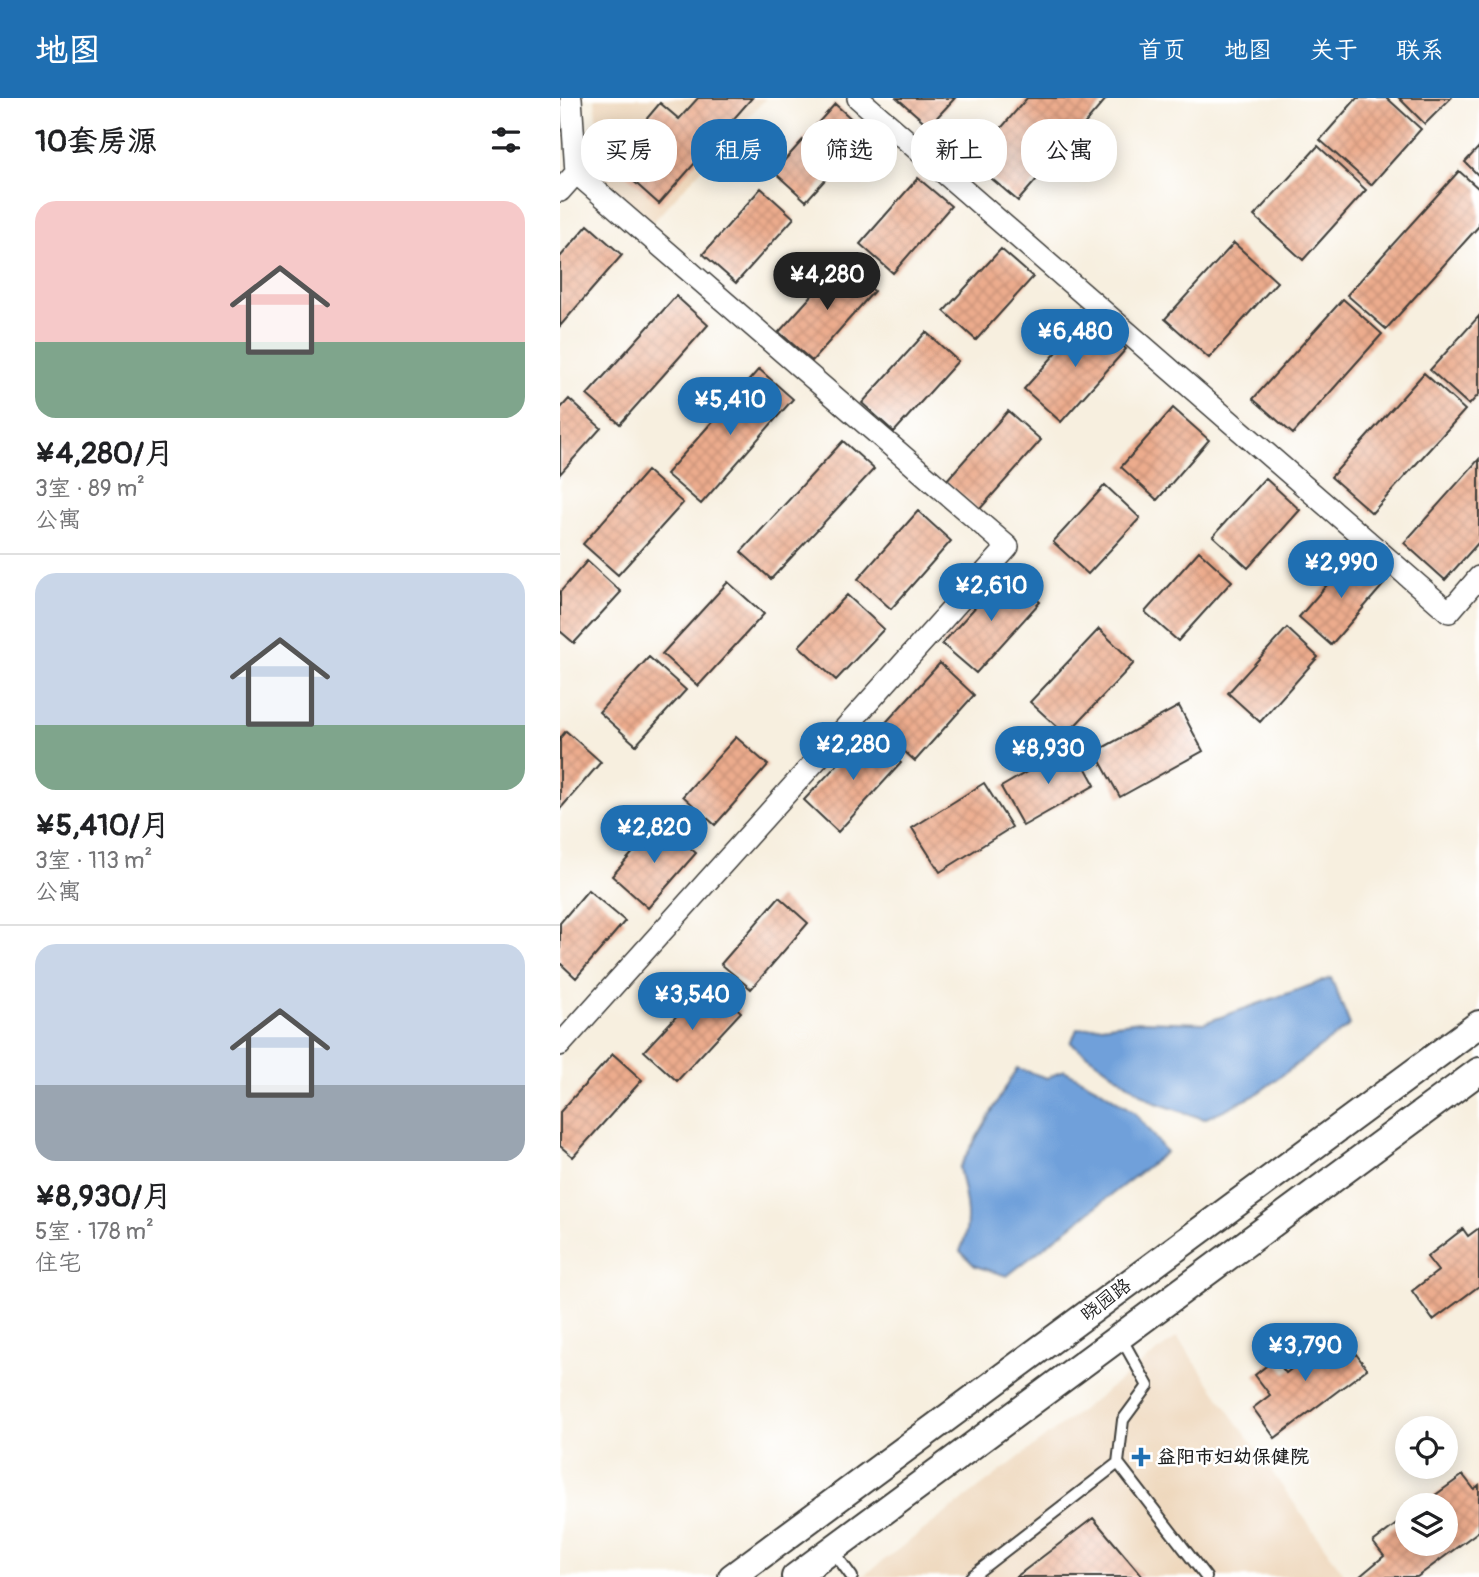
<!DOCTYPE html>
<html lang="zh">
<meta charset="utf-8">
<style>
body{margin:0;font-family:Pangolin,"LXGW WenKai TC",sans-serif;background:#f6f6f6;color:#202124;height:100vh;display:flex;flex-direction:column;font-size:26px;white-space:nowrap}
*{box-sizing:border-box;margin:0}
p{font-size:23px;color:#757577}
.icon{flex:none;width:38px;height:38px;fill:none;stroke:currentColor;stroke-width:2;stroke-linecap:round;stroke-linejoin:round}
.map{position:relative;flex:1;overflow:hidden}
.side{display:flex;flex-direction:column;background:#fff;width:560px}
.side>*{flex:none}
.top-card{position:absolute;left:21px;top:21px;width:665px;height:63px;display:flex;gap:14px}
.controls{position:absolute;left:835px;top:1318px;display:grid;gap:14px}
.controls a{display:grid;place-items:center;width:63px;height:63px;border-radius:50%;background:#fff;box-shadow:0 4px 18px #0003;font-size:35px}
.price{position:absolute;translate:-50% -60px;padding:0 16px;border-radius:24px;background:#1f6fb2;color:#fff;font-size:23px;line-height:46px;filter:drop-shadow(0 2px 4px #0008)}
.price::after{content:'';position:absolute;left:50%;top:42px;width:21px;height:16px;margin-left:-10px;background:inherit;clip-path:polygon(0 0,100% 0,50% 100%)}
.price.selected{background:#222;color:#fff}
ul{padding:0;list-style:none}
li{display:grid;align-content:center;gap:14px;height:371px;padding:0 35px}
li+li{border-top:2px solid #e0e0e0}
li span{display:grid;place-items:center;height:217px;border-radius:21px;color:#555}
li>.icon{margin-inline-start:auto}
span .icon{width:126px;height:126px;fill:#fffc;stroke-width:1}
li b{font-size:30px}
h2{display:flex;justify-content:space-between;align-items:center;height:84px;padding:0 35px;font-size:30px}
.chip{padding:0 24px;border-radius:28px;background:#fff;box-shadow:0 4px 18px #0003;font-size:24px;line-height:63px}
.chip.selected{background:#1f6fb2;color:#fff}
header{display:flex;align-items:center;gap:42px;box-sizing:border-box;height:98px;padding:0 35px;background:#1f6fb2;color:#fff}
header strong{font-size:33px}
nav{display:flex;gap:38px;margin-inline-start:auto;font-size:24px}
main{display:flex;flex:1;min-height:0}
.map>svg:first-child{display:block}
.built{fill:#eed7bb}
.water{fill:#70a0da;stroke:#465e7b;stroke-width:2}
.building{fill:url(#building-cross-hatch)}
.lines{fill:none;stroke-linecap:round;stroke-linejoin:round}
.service-casing{stroke:#3d3c39;stroke-width:14}
.minor-casing{stroke:#3d3c39;stroke-width:24}
.tertiary-casing{stroke:#3d3c39;stroke-width:30}
.service{stroke:#fff;stroke-width:10}
.minor{stroke:#fff;stroke-width:21}
.tertiary{stroke:#fff;stroke-width:26}
.poi-dot{fill:#1f6fb2;stroke:#fff;stroke-width:2.5}
.labels{text-anchor:middle;dominant-baseline:central;stroke-width:5;stroke-linejoin:round;paint-order:stroke}
.street-label{font-size:19px;fill:#1c1c1c;stroke:#fff}
.poi-label{font-size:19px;font-weight:bold;fill:#1c1c1c;stroke:#fff;text-anchor:start}
</style>
<header>
<strong>地图</strong>
<nav><a>首页</a><a>地图</a><a>关于</a><a>联系</a></nav>
</header>
<main>
<section class="side">
<h2>10套房源<svg class="icon" aria-label="filters" viewBox="0 0 24 24"><path d="M4 7h16M4 17h16"/><circle cx="9" cy="7" r="2"/><circle cx="15" cy="17" r="2"/></svg></h2>
<ul>
<li><span style="background:linear-gradient(#f6c9c9 65%,#7fa58c 0)"><svg class="icon" aria-label="home" viewBox="0 0 24 24"><path d="M3 11l9-7 9 7M6 9v11h12V9"/></svg></span><div><b>¥4,280/月</b><p>3室 · 89 m²</p><p>公寓</p></div></li>
<li><span style="background:linear-gradient(#c9d6e8 70%,#7fa58c 0)"><svg class="icon" aria-label="home" viewBox="0 0 24 24"><path d="M3 11l9-7 9 7M6 9v11h12V9"/></svg></span><div><b>¥5,410/月</b><p>3室 · 113 m²</p><p>公寓</p></div></li>
<li><span style="background:linear-gradient(#c9d6e8 65%,#9aa5b1 0)"><svg class="icon" aria-label="home" viewBox="0 0 24 24"><path d="M3 11l9-7 9 7M6 9v11h12V9"/></svg></span><div><b>¥8,930/月</b><p>5室 · 178 m²</p><p>住宅</p></div></li>
</ul>
</section>
<div class="map">
<svg width="919" height="1479" viewBox="0 0 919 1479">
<defs>
<pattern id="building-cross-hatch" width="8" height="8" patternUnits="userSpaceOnUse" patternTransform="scale(1.75)"><rect width="8" height="8" fill="#ecac8d"/><path d="M0 0l8 8M0 8l8-8" fill="none" stroke="#ca9379"/></pattern>
</defs>
<rect width="100%" height="100%" fill="#fff"/>
<filter id="ink" filterUnits="userSpaceOnUse"><feTurbulence type="fractalNoise" baseFrequency=".0143" numOctaves="2"/><feDisplacementMap in="SourceGraphic" scale="14" xChannelSelector="R" yChannelSelector="G"/><feConvolveMatrix kernelMatrix="1 2 1 2 8 2 1 2 1" color-interpolation-filters="sRGB"/></filter>
<filter id="wash" filterUnits="userSpaceOnUse"><feTurbulence type="fractalNoise" baseFrequency=".00686" numOctaves="4" result="noise"/><feDisplacementMap in="SourceGraphic" scale="28" xChannelSelector="R" yChannelSelector="G"/><feGaussianBlur stdDeviation="1.57" result="paint"/><feColorMatrix in="noise" values="0 0 0 0 0 0 0 0 0 0 0 0 0 0 0 0 0 1.4 0 .05"/><feComposite in="paint" operator="in"/></filter>
<g filter="url(#wash)">
<rect width="100%" height="100%" fill="#f7efdf"/>
<!-- built -->
<path class="built" d="M35,0H206L93,124L40,78Z
M617,1239L786,1479H302Z"/>
<!-- water -->
<path class="water" d="M771,880L790,927L694,998L644,1021L593,1004L511,945L517,931L580,923L644,925Z
M457,970L487,980L504,972L538,990L575,1015L606,1054L447,1178L415,1168L400,1153C413,1126 405,1097 399,1070Z"/>
<g id="blocks">
<!-- building -->
<path class="building" d="M138,0H192L99,106L51,63L100,5L119,21Z
M337,0H395L369,28Z
M467,0H547L458,103L412,64Z
M797,0H827L861,31L811,87L760,42Z
M839,0H891L865,26Z
M275,6L307,35L246,103L214,74Z
M758,48L806,92L743,162L694,118Z
M919,49V78L905,64Z
M899,73L919,91V128L826,231L787,197Z
M358,80L391,108L333,175L300,146Z
M201,90L234,120L176,185L143,156Z
M28,127L62,157L0,228V159Z
M674,145L717,184L649,260L605,221Z
M441,151L473,179L416,242L384,213Z
M282,164L314,193L252,263L219,234Z
M116,198L148,227L60,326L27,297Z
M783,201L822,236L733,336L693,301Z
M529,218L566,251L501,324L464,291Z
M919,218V296L909,307L870,272Z
M366,234L398,263L334,334L302,305Z
M199,271L233,301L141,406L106,376Z
M864,275L905,312L812,415L771,379Z
M9,301L41,330L0,376V311Z
M613,310L649,342L597,402L561,369Z
M448,313L481,342L419,412L386,383Z
M283,343L314,371L211,481L181,454Z
M919,361V444L885,482L844,445Z
M87,373L123,405L58,477L23,446Z
M705,380L740,412L688,470L653,438Z
M545,387L580,420L528,476L493,444Z
M358,413L391,443L331,511L298,481Z
M639,453L672,483L618,543L585,514Z
M792,458L824,486L771,547L739,519Z
M27,463L61,494L14,545L0,533V494Z
M447,474L480,504L416,575L382,546Z
M168,484L204,516L138,588L102,556Z
M287,497L324,531L276,582L239,548Z
M727,530L758,559L700,624L668,595Z
M539,531L574,565L506,637L470,604Z
M89,559L126,592L76,647L39,614Z
M380,565L414,597L355,663L320,631Z
M619,608L643,653L560,699L535,654Z
M6,633L41,664L0,711V640Z
M308,634L341,665L278,734L244,702Z
M176,639L208,667L155,727L123,698Z
M513,647L535,687L463,728L441,689Z
M424,685L452,729L380,774L352,730Z
M100,724L136,755L88,810L52,778Z
M28,792L65,823L16,880L0,865V825Z
M219,799L248,825L191,891L161,866Z
M148,884L181,914L117,983L84,953Z
M53,956L82,982L13,1059L0,1048V1014Z
M919,1130V1188L873,1222L852,1193L878,1173L867,1159L903,1131L908,1138Z
M752,1234L767,1255L785,1241L807,1271L715,1340L693,1310L710,1297L695,1277L715,1261L726,1275L743,1262L733,1249Z
M903,1377L914,1391L919,1387V1433L857,1479H799L824,1458L813,1444L847,1418V1446H886V1407H870L867,1403Z
M533,1420L583,1479H456Z"/>
</g>
</g>
<g filter="url(#ink)">
<use href="#blocks" fill-opacity="0" stroke="#3d3c39" stroke-width="2"/>
<g class="lines">
<!-- service casing -->
<g class="service-casing">
<path id="service" d="M560,1238L588,1288L563,1322L558,1365L646,1479
M273,1453L292,1479
M411,1479L558,1365"/>
</g>
<!-- minor casing -->
<g class="minor-casing">
<path id="minor" d="M298,0L889,514L919,479
M0,93L16,75L11,0
M0,947L448,449L16,75"/>
</g>
<!-- tertiary casing -->
<g class="tertiary-casing">
<path id="tertiary" d="M172,1479L919,926
M235,1479L919,973"/>
</g>
<!-- service -->
<use href="#service" class="service"/>
<!-- minor -->
<use href="#minor" class="minor"/>
<!-- tertiary -->
<use href="#tertiary" class="tertiary"/>
</g>
</g>
<!-- markers -->
<path class="poi-dot" d="M577.5 1348.5h7v7h7v7h-7v7h-7v-7h-7v-7h7z"/>
<g class="labels">
<!-- street labels -->
<g class="street-label">
<text transform="translate(546 1202) rotate(-37)">晓园路</text>
</g>
<!-- poi labels -->
<g class="poi-label">
<text x="597" y="1359">益阳市妇幼保健院</text>
</g>
</g>
</svg>
<div class="controls">
<a><svg class="icon" aria-label="locate" viewBox="0 0 24 24"><circle cx="12" cy="12" r="6"/><path d="M12 2v4M12 18v4M2 12h4M18 12h4"/></svg></a>
<a><svg class="icon" aria-label="layers" viewBox="0 0 24 24"><path d="M12 4l9 5-9 5-9-5zM3 14l9 5 9-5"/></svg></a>
</div>
<b class="price selected" style="left:267px;top:214px">¥4,280</b>
<b class="price" style="left:515px;top:271px">¥6,480</b>
<b class="price" style="left:170px;top:339px">¥5,410</b>
<b class="price" style="left:781px;top:502px">¥2,990</b>
<b class="price" style="left:431px;top:525px">¥2,610</b>
<b class="price" style="left:293px;top:684px">¥2,280</b>
<b class="price" style="left:488px;top:688px">¥8,930</b>
<b class="price" style="left:94px;top:767px">¥2,820</b>
<b class="price" style="left:132px;top:934px">¥3,540</b>
<b class="price" style="left:745px;top:1285px">¥3,790</b>
<div class="top-card">
<a class="chip">买房</a>
<a class="chip selected">租房</a>
<a class="chip">筛选</a>
<a class="chip">新上</a>
<a class="chip">公寓</a>
</div>
</div>
</main>
